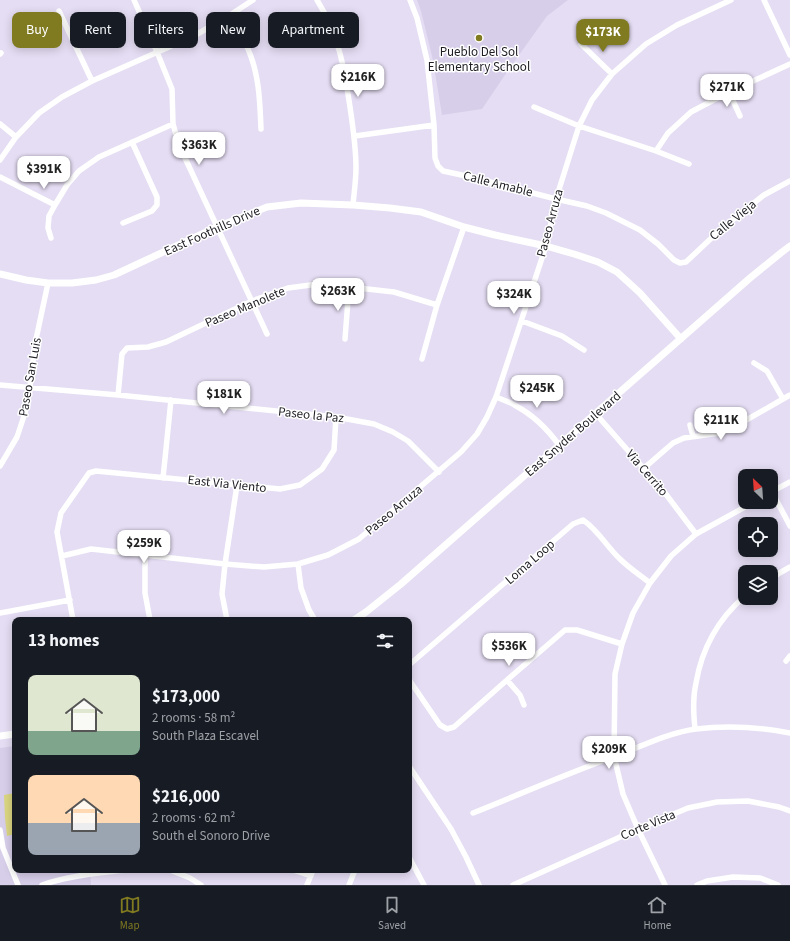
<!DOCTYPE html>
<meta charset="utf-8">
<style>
body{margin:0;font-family:"Source Sans 3",sans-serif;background:#20242c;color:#f1f3f6;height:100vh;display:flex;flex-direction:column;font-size:15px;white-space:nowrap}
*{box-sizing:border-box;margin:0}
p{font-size:13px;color:#9ea1a6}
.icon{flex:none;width:22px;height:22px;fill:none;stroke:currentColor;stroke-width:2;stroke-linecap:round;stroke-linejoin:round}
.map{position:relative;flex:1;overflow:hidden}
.side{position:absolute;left:12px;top:617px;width:400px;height:256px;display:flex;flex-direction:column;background:#171b24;border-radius:8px;box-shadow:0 2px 10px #0003}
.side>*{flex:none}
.top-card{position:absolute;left:12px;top:12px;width:400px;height:36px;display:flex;gap:8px}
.needle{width:26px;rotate:335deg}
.controls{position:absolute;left:738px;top:469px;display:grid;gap:8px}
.controls a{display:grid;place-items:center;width:40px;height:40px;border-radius:8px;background:#171b24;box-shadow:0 2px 10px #0003;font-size:20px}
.price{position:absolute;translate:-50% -34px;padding:0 9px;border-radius:8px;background:#fff;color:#222;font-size:13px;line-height:26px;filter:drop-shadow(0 1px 2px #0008)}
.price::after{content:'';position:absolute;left:50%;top:24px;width:12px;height:9px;margin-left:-6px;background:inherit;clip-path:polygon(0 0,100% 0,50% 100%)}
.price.on{background:#807a20;color:#fff}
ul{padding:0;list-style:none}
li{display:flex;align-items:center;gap:12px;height:100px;padding:0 16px}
li span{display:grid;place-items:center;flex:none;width:112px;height:80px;border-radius:8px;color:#555}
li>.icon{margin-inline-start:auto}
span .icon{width:48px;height:48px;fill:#fffc;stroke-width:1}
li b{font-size:17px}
h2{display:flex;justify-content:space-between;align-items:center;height:48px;padding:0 16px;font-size:17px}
.pill{padding:0 14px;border-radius:8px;background:#171b24;box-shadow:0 2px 10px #0003;font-size:14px;line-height:36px}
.pill.on{background:#807a20;color:#fff}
.menu{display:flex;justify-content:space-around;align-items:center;height:56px;border-top:1px solid #363941;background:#171b24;font-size:11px;color:#9ea1a6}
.menu a{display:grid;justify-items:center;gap:2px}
.menu .on{color:#807a20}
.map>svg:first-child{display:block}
.built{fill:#d7ceea}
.green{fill:#dbd681}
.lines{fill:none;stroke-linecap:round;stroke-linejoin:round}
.minor{stroke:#fff;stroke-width:5.5}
.tertiary{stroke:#fff;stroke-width:7}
.poi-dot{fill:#807a20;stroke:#fff;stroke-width:1.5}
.labels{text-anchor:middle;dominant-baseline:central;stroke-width:3;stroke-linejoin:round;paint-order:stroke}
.poi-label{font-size:13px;fill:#1e1c23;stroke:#fff}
.street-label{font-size:13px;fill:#1e1c23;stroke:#fff}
</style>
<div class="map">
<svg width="790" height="885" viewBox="0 0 790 885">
<rect width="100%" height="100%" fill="#e5ddf3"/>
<!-- built -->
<path class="built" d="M417,0H568L547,16L509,69L482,109L442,115L433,60L421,11Z
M15,746V870H90L91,885H0V748Z"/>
<!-- green -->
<path class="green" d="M15,793V834L7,836L5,818L4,795Z"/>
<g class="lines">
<!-- minor -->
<path class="minor" d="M134,0L157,52L172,89L173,124L179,145L267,334
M317,0C339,35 344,67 350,107C353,127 356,148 356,168C356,180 354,193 353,205
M410,0L417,18L427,60L434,125L435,158L438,166L443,171L471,177L556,199L587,206L606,213L640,230L658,244L674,260L680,263L686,262L720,230L764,195L790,181
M764,0L790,55
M59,11L92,81
M230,15C236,26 243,37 248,49C259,74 260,101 261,129
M581,44L612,74
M0,54L1,53
M729,92L740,116
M534,107L579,126L656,151L689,164
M0,124L16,137
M355,136L434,125
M656,151L668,133L691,112L729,92L790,64
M0,160L16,137L39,113L62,97L92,81L194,36L230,15L253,0
M0,177L55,205
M123,223L152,211L157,205V197L132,142
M51,238L48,228L49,216L55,205L67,185L79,171L99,157L173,124
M522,321L562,336L584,350
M345,339L349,287
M422,359L437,305L464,227
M754,363L767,371L783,399
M0,385L118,395L336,417L374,424L393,432L408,441L439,472
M118,395L122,354L127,348L148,347L166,342L252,301L288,288L318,284L349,287L394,292L437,305
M496,397C503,400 510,402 516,406C533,415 548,430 559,445
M596,414L665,493L696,534
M690,425L693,436
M0,466L17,437L25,413L30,387L35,344L48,283
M643,469L673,443L684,438L720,433L736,426L790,395
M163,478L171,400
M771,492L790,482
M772,492L790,526
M145,555V593L150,620
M62,556L91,549L225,564L264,567L298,564L328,555L359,539L461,452L477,434L487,417L496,397L546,246L556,199L579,126L592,100L612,74L646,44L677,25L731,0
M298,564L301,588L309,610L315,620
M771,578L790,567
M0,613L70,600
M73,620L57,532L61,513L89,473L96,471L280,489L300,485L322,469L334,450L336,417
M227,620L222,594L225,564L237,485
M786,661L790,656
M409,665L573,524L583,520C598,530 607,547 620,559C629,568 640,575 650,583
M409,678L410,681L440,725L447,729L454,727L507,680L565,630H577L622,644
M507,680L520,695L524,705
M695,729C694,719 693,709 694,698C694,693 695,688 696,683C702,648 718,619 745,596
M409,766L451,829L466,857L479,885
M473,813C523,793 573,771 624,753C646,744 672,732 696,729C727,725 759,727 790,733
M0,830L3,848L18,885
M409,857L424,885
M170,870L190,878L201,885
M293,870L311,876
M42,885C67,876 98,873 125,870
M307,885L313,870
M349,885L355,870
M513,885L638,829L688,808L717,802L748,801L779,807L790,811
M665,885L638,829L623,794L614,756L615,674L622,644L633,613L650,583L671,556L696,534L754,502
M697,885L707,881L733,877L760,878L778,885"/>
<!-- tertiary -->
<path class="tertiary" d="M0,274L26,280L48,283H72L96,280L114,275L217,227L267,207L301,203L353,205L390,208L421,212L464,227L495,235L546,246L574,254L598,262L617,272L640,293L681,339
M354,620L366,612L401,584L750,278L782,252L790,246
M0,736L15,734"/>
</g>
<!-- markers -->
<circle class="poi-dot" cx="479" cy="38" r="4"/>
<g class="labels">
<!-- poi labels -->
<g class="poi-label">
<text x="479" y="52">Pueblo Del Sol<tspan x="479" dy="15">Elementary School</tspan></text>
</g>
<!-- street labels -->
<g class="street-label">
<text transform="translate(498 184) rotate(14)">Calle Amable</text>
<text transform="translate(733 220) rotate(-39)">Calle Vieja</text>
<text transform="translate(550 223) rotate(-75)">Paseo Arruza</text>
<text transform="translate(212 231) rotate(-24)">East Foothills Drive</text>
<text transform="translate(245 307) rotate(-23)">Paseo Manolete</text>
<text transform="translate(30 377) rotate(-80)">Paseo San Luis</text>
<text transform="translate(311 415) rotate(6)">Paseo la Paz</text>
<text transform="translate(573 434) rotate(-41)">East Snyder Boulevard</text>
<text transform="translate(647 473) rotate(49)">Via Cerrito</text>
<text transform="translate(227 484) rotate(6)">East Via Viento</text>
<text transform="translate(394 510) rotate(-40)">Paseo Arruza</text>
<text transform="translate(530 562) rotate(-41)">Loma Loop</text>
<text transform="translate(648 825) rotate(-23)">Corte Vista</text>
</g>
</g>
</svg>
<div class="controls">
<a><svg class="needle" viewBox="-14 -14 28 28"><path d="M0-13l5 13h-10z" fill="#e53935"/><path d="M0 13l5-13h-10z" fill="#9ea1a6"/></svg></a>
<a><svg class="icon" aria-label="locate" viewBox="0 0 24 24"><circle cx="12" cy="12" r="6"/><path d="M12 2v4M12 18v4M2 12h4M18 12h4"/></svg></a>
<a><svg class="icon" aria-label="layers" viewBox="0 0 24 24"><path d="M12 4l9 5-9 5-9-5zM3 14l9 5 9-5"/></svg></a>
</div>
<b class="price on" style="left:603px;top:53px">$173K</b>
<b class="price" style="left:358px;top:98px">$216K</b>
<b class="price" style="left:727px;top:108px">$271K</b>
<b class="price" style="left:199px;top:166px">$363K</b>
<b class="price" style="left:44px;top:190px">$391K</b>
<b class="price" style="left:338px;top:312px">$263K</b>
<b class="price" style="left:514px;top:315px">$324K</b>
<b class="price" style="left:537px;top:409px">$245K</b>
<b class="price" style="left:224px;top:415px">$181K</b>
<b class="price" style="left:721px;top:441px">$211K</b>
<b class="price" style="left:144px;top:564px">$259K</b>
<b class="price" style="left:509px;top:667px">$536K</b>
<b class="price" style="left:609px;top:770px">$209K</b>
<div class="top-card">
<a class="pill on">Buy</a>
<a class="pill">Rent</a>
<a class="pill">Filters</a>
<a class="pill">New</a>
<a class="pill">Apartment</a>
</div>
<section class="side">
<h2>13 homes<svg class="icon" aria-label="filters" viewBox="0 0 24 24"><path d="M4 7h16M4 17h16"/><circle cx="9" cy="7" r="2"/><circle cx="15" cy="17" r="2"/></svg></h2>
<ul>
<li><span style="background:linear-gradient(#dfe7d0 70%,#7fa58c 0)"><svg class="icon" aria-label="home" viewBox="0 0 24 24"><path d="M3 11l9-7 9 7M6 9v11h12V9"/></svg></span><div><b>$173,000</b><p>2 rooms · 58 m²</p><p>South Plaza Escavel</p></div></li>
<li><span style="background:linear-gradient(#ffd9b3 60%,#9aa5b1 0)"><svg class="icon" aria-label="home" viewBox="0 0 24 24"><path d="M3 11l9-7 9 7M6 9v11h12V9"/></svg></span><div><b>$216,000</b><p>2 rooms · 62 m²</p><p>South el Sonoro Drive</p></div></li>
</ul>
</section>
</div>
<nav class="menu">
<a class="on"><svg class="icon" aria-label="map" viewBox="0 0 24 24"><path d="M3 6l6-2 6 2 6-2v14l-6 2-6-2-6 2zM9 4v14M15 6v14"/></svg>Map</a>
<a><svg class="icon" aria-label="saved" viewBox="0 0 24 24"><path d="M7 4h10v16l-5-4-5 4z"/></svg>Saved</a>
<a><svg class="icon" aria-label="home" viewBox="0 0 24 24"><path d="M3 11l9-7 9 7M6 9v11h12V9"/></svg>Home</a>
</nav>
